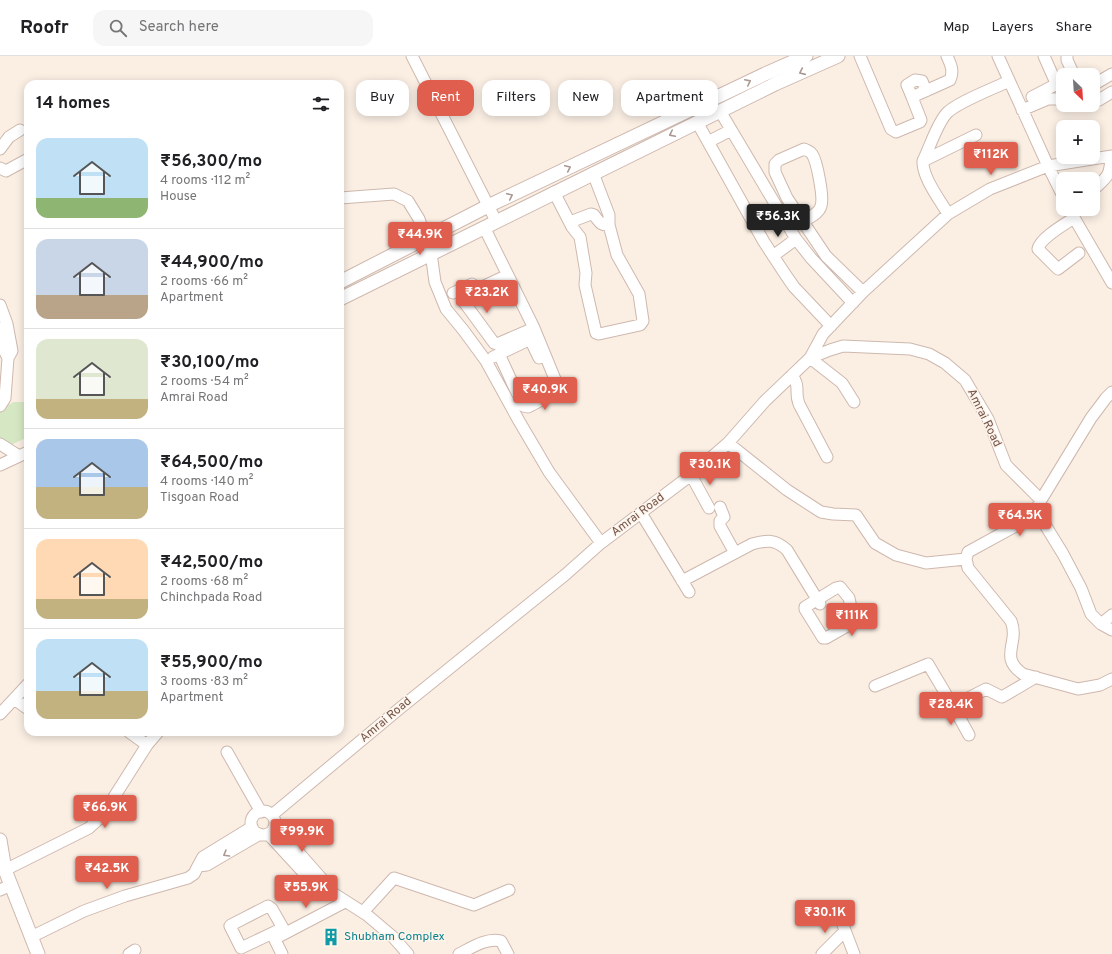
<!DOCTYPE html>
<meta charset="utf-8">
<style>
body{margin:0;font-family:Overpass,sans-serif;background:#f6f6f6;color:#202124;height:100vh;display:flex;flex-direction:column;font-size:15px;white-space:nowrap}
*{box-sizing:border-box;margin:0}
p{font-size:13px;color:#757577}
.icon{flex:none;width:22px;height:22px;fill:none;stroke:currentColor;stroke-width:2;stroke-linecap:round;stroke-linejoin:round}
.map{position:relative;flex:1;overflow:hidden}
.panel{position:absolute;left:24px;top:24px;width:320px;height:656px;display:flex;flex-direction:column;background:#fff;border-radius:12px;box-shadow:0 2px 10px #0003}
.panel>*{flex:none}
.hud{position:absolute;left:356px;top:24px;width:380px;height:36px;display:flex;gap:8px}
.needle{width:26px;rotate:155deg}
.tools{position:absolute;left:1056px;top:12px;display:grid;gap:8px}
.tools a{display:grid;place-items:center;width:44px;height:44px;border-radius:8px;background:#fff;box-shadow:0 2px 10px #0003;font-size:20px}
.price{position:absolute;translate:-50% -34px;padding:0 9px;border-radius:4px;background:#e05e4d;color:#fff;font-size:13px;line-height:26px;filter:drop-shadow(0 1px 2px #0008)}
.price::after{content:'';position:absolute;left:50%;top:24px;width:12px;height:9px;margin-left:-6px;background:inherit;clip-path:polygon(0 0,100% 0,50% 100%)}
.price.active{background:#222;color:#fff}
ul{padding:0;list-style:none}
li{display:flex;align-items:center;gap:12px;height:100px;padding:0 12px}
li+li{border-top:1px solid #e0e0e0}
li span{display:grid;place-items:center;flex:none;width:112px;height:80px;border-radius:12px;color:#555}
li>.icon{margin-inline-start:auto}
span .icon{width:48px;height:48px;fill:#fffc;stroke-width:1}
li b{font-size:17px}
h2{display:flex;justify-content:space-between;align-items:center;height:48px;padding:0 12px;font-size:17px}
.pill{padding:0 14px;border-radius:12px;background:#fff;box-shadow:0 2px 10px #0003;font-size:14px;line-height:36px}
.pill.active{background:#e05e4d;color:#fff}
header{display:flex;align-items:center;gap:24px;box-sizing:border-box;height:56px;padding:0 20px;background:#fff;border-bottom:1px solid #e0e0e0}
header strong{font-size:19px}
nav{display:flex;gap:22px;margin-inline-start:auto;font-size:14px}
.search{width:280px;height:36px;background:#f6f6f6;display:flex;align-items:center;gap:10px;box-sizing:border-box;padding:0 14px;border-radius:12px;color:#757577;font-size:15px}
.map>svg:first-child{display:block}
.green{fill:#d6e8c3}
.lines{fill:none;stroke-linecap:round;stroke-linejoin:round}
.minor-casing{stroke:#ceb8ae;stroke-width:13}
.tertiary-casing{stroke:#ceb8ae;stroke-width:15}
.minor{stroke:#fff;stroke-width:11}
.tertiary{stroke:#fff;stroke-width:13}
.oneway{stroke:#aa9893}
.labels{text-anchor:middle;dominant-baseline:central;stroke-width:3;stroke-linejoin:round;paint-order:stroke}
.street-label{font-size:12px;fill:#72544b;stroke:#fef4ea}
.culture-label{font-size:12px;fill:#0d838f;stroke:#fef4ea;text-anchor:start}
</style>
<header>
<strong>Roofr</strong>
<div class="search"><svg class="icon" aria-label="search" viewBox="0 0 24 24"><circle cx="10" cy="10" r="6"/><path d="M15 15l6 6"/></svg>Search here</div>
<nav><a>Map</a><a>Layers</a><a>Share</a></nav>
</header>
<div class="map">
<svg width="1112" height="898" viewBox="0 0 1112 898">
<rect width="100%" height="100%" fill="#fbefe4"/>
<!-- green -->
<path class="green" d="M14,346H28V381L0,394V353Z"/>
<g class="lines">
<!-- minor casing -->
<g class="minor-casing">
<path id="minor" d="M412,0L496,165
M860,0L891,73L896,76L920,66L921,64L912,41L950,24C954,15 951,9 947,0
M998,0L1048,110L1112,100
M1067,0V4L1074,19
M1093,29L1112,18
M912,41L907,29L915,24L922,25L926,35
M1032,41L1055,29L1056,27L1044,0
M1093,45L1099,44L1112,36
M1022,54L1048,43H1063
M720,55L796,183L811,202L853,247
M697,66L764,186L785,218L794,231L831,270
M708,86L731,74
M0,93L9,81L20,74
M923,105L976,79
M0,112L6,115L28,103
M593,117L609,159V169
M1093,134C1107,121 1110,121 1111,101
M554,136L572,171L580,181L586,217L585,229L596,277L599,278L640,269L643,265L639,238L617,199L609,169C600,170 599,165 594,159L591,158L570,166
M340,142L394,138L408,145L419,163L431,197L435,226L446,253L464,275L486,305L519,365L549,416L601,487
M1069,153L1112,227
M948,158C940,144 922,121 923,105C930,91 936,70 946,58C955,47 995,32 1009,25
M1074,162C1065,168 1040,182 1038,193L1058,213L1079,197
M802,166C808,162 819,158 821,150C824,142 817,105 812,98C810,95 808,95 804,93L779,104L775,108V116L787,142L826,200L863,236
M484,171L534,272L557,328V330L553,332
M773,200L796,183
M508,219L465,239L463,241L464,246L494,287L497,288L534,272
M453,237L472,228
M0,249L7,268L12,295L8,302L5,342L0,350
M0,272L4,294L8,302
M530,283L539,302
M499,298L523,350L528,351L553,338L554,334L551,328
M493,301L537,280
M810,302L823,278L863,236L948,158L990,133L1048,110L1063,140
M810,302L842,327L854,346
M792,319C801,332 794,335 799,348L827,401
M1112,336L1106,342L1091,362L1041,444L1036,454L1021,467L968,496L966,503L968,512L1011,565C1020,587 998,601 1023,618L1078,633L1100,629L1112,623
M728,387L787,434L821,456L833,458L856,459L875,487L896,499L926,507L966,503
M0,388L19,400
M0,409L28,396
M691,419L709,452
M720,451L724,461L720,465V470L735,497
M1036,454L1063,498L1081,532L1091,558L1101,568L1112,574
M641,457L689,536
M682,525L752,488C767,484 775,483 787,494L820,548
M840,531L849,542L854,566L826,582H823L805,553V551L836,532Z
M1101,568L1112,559
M875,630L928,608L953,650L986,633L1002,641L1036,621
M14,643L28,653
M953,650L969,679
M0,658L28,628
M129,676L147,689
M227,696L261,756
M251 767a12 12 0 1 1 24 0a12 12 0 1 1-24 0Z
M272,759L399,653L565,519L601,487L691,419L728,387L765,345L810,302L830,294L843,290L910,293L929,298L945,307L965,324L988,363L1006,409L1041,444
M275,770L322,823L325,832
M252,771L203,801L198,810L207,809L260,778
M268,778L315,829L325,832L367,859L393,881L408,898
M5,814L89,772L102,760L147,689L158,676
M0,834L11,829
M363,856L394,822L474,849L509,834
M838,856L854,898
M283,872L241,892L230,870L231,869L268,850L272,853L284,874L285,877
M280,880L345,846
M31,881L84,855L125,840L188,822L194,818L198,810
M274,882L282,898
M129,898L135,894
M459,898C471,892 487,881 501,885L508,898
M822,898L845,875"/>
</g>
<!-- tertiary casing -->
<g class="tertiary-casing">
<path id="tertiary" d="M340,226L488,150L765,18L806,0
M340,243L775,28L838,0
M0,784L5,814L38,898"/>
</g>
<!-- minor -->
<use href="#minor" class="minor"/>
<!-- tertiary -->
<use href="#tertiary" class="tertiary"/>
</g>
<!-- one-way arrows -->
<defs><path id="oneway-chevron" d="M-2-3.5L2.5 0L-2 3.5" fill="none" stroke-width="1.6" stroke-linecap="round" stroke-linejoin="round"/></defs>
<g class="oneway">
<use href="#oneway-chevron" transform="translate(802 16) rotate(156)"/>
<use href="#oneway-chevron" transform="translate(748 26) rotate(-26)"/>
<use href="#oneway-chevron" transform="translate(672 78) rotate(154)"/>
<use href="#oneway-chevron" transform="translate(568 112) rotate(-25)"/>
<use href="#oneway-chevron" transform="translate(510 140) rotate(-25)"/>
<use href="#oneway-chevron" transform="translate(226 798) rotate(150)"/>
</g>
<!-- icons -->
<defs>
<g id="building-bare" transform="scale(1.38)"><path d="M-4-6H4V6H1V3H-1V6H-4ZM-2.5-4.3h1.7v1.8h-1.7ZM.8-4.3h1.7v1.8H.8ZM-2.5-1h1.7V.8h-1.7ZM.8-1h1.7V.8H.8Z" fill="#0f9aa8" stroke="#fef4ea" stroke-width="2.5" paint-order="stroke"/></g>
</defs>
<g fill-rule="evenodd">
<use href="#building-bare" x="331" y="881"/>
</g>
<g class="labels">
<!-- street labels -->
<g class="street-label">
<text transform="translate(984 362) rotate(64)">Amrai Road</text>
<text transform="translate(638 459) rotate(-37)">Amrai Road</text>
<text transform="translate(386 664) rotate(-40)">Amrai Road</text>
</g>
<!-- culture labels -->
<g class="culture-label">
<text x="344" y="881">Shubham Complex</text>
</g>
</g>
</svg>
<div class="tools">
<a><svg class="needle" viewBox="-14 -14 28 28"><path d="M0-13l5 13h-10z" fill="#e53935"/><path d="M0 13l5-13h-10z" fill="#757577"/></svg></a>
<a>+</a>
<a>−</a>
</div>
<b class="price" style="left:991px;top:120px">₹112K</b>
<b class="price active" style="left:778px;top:182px">₹56.3K</b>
<b class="price" style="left:420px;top:200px">₹44.9K</b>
<b class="price" style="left:487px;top:258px">₹23.2K</b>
<b class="price" style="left:545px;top:355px">₹40.9K</b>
<b class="price" style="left:710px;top:430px">₹30.1K</b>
<b class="price" style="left:1020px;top:481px">₹64.5K</b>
<b class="price" style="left:852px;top:581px">₹111K</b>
<b class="price" style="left:951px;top:670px">₹28.4K</b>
<b class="price" style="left:105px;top:773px">₹66.9K</b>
<b class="price" style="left:302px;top:797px">₹99.9K</b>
<b class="price" style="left:107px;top:834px">₹42.5K</b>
<b class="price" style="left:306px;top:853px">₹55.9K</b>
<b class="price" style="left:825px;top:878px">₹30.1K</b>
<div class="hud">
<a class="pill">Buy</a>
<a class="pill active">Rent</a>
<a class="pill">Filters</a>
<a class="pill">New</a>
<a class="pill">Apartment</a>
</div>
<section class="panel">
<h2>14 homes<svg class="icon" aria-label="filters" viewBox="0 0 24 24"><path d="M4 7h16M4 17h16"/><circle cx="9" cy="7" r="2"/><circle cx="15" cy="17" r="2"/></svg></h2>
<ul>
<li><span style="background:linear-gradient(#bfe0f5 75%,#8fb573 0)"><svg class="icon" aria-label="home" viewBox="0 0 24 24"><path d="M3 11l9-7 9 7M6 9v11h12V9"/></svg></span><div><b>₹56,300/mo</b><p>4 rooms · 112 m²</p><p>House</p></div></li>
<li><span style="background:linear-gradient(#c9d6e8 70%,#b9a48a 0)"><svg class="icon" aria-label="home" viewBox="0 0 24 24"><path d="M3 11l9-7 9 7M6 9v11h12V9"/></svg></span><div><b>₹44,900/mo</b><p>2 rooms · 66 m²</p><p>Apartment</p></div></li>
<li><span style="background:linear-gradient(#dfe7d0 75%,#c2b280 0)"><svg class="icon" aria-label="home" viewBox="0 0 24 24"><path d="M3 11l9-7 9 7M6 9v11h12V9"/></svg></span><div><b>₹30,100/mo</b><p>2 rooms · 54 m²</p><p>Amrai Road</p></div></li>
<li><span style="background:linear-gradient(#a9c7e8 60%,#c2b280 0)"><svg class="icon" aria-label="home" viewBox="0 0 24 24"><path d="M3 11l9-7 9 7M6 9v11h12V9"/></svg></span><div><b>₹64,500/mo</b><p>4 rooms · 140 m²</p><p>Tisgoan Road</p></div></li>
<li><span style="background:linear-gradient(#ffd9b3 75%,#c2b280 0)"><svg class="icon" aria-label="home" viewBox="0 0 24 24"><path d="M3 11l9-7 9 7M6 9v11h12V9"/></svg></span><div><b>₹42,500/mo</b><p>2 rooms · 68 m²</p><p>Chinchpada Road</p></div></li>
<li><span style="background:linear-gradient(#bfe0f5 65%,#c2b280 0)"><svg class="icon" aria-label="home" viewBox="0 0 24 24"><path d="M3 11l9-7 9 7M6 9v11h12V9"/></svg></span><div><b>₹55,900/mo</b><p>3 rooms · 83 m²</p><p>Apartment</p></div></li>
</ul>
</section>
</div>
